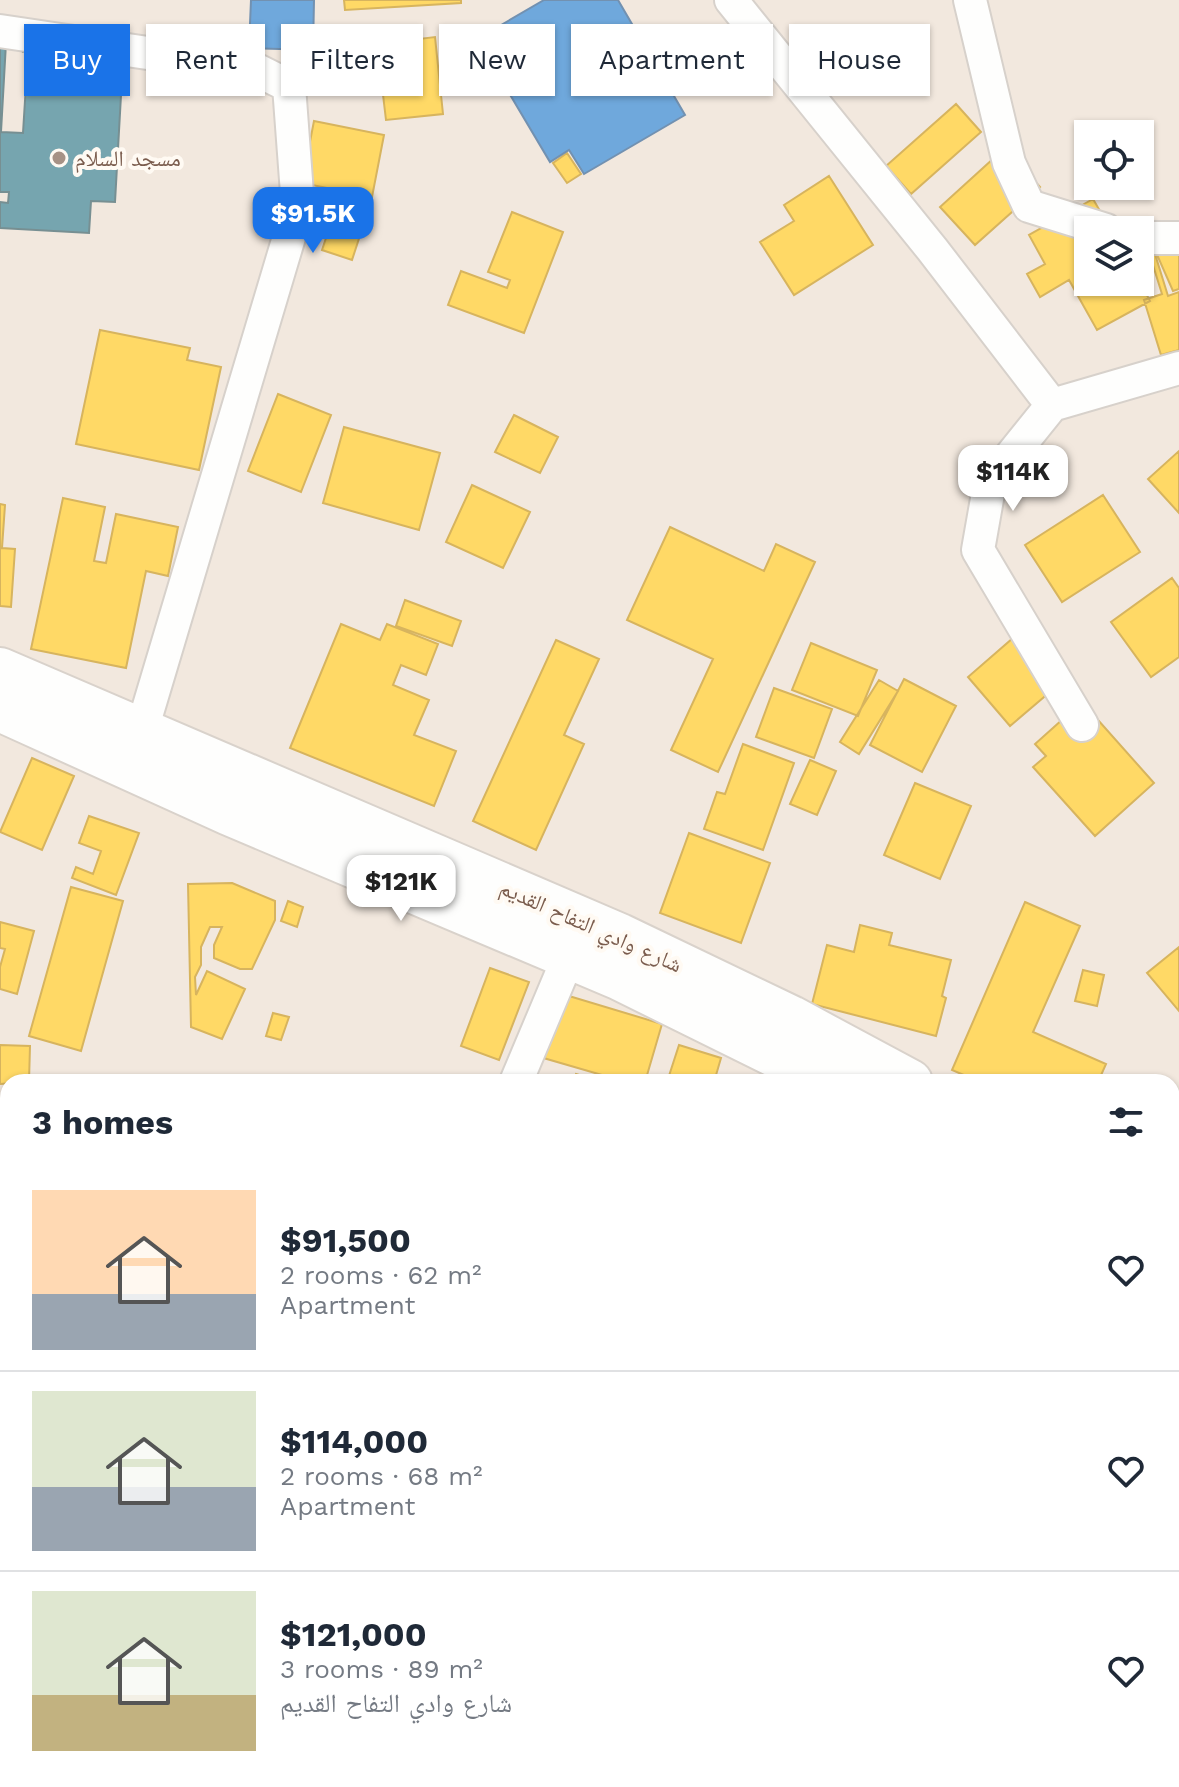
<!DOCTYPE html>
<meta charset="utf-8">
<style>
body{margin:0;font-family:"Work Sans","Noto Naskh Arabic",sans-serif;background:#f6f6f7;color:#1f2937;height:100vh;display:flex;flex-direction:column;font-size:30px;white-space:nowrap}
*{box-sizing:border-box;margin:0}
p{font-size:26px;color:#747a83}
.icon{flex:none;width:44px;height:44px;fill:none;stroke:currentColor;stroke-width:2;stroke-linecap:round;stroke-linejoin:round}
.map{position:relative;flex:1;overflow:hidden}
.drawer{position:absolute;left:0px;top:1074px;width:1180px;height:714px;display:flex;flex-direction:column;background:#fff;border-radius:24px 24px 0 0;box-shadow:0 2px 6px #0004}
.drawer>*{flex:none}
.hud{position:absolute;left:24px;top:24px;width:1132px;height:72px;display:flex;gap:16px}
.controls{position:absolute;left:1074px;top:120px;display:grid;gap:16px}
.controls a{display:grid;place-items:center;width:80px;height:80px;border-radius:0px;background:#fff;box-shadow:0 2px 6px #0004;font-size:40px}
.price{position:absolute;translate:-50% -68px;padding:0 18px;border-radius:16px;background:#fff;color:#222;font-size:26px;line-height:52px;filter:drop-shadow(0 2px 4px #0008)}
.price::after{content:'';position:absolute;left:50%;top:48px;width:24px;height:18px;margin-left:-12px;background:inherit;clip-path:polygon(0 0,100% 0,50% 100%)}
.price.current{background:#1a73e8;color:#fff}
ul{padding:0;list-style:none}
li{display:flex;align-items:center;gap:24px;height:200px;padding:0 32px}
li+li{border-top:2px solid #e0e1e3}
li span{display:grid;place-items:center;flex:none;width:224px;height:160px;border-radius:0px;color:#555}
li>.icon{margin-inline-start:auto}
span .icon{width:96px;height:96px;fill:#fffc;stroke-width:1}
li b{font-size:34px}
h2{display:flex;justify-content:space-between;align-items:center;height:96px;padding:0 32px;font-size:34px}
.tag{padding:0 28px;border-radius:0px;background:#fff;box-shadow:0 2px 6px #0004;font-size:28px;line-height:72px}
.tag.current{background:#1a73e8;color:#fff}
.map>svg:first-child{display:block}
.residential{fill:#f2e8de;fill-rule:evenodd}
.homes{fill:#ffd966;stroke:#d7b45e;stroke-width:2}
.schools{fill:#6fa8dc;stroke:#7291b1;stroke-width:2}
.public{fill:#76a5af;stroke:#778f92;stroke-width:2}
.lines{fill:none;stroke-linecap:round;stroke-linejoin:round}
.street-casing{stroke:#d7d1cb;stroke-width:36}
.secondary-casing{stroke:#d9d2cb;stroke-width:48}
.street{stroke:#fefefd;stroke-width:32}
.secondary{stroke:#fefefd;stroke-width:44}
.poi-dot{fill:#a69286;stroke:#fffaf3;stroke-width:3}
.labels{text-anchor:middle;dominant-baseline:central;stroke-width:8;stroke-linejoin:round;paint-order:stroke}
.poi-label{font-size:22px;fill:#7a5c4d;stroke:#fffaf3;text-anchor:start}
.street-label{font-size:22px;fill:#7a5c4d;stroke:#fffaf3}
</style>
<div class="map">
<svg width="1179" height="1787" viewBox="0 0 1179 1787">
<rect width="100%" height="100%" fill="#f9f5f0"/>
<!-- residential -->
<path class="residential" d="M0,0H1179V1787H0ZM1088,134H1140V186H1088ZM1088,230H1140V282H1088ZM8,1082H1172V1780H8Z"/>
<!-- homes -->
<path class="homes" d="M344,0H461V3L345,10Z
M435,37L443,114L386,120L377,44Z
M956,104L981,132L911,194L886,166Z
M314,121L384,135L372,197L302,183Z
M1005,148L1040,187L975,245L940,207Z
M567,153L581,174L567,183L553,163Z
M829,176L873,245L794,295L760,242L794,221L784,205Z
M340,196L370,205L352,260L322,250Z
M1093,199L1111,230H1088V282H1140L1150,301L1097,330L1069,280L1040,297L1027,274L1045,264L1029,235Z
M512,212L563,232L524,333L448,305L461,271L507,288L510,280L488,272Z
M1179,229V289L1173,291L1151,241Z
M1151,241L1168,296L1179,292V350L1161,355L1144,300L1162,294L1146,243Z
M100,330L190,348L187,360L221,367L199,470L76,444Z
M278,394L331,415L301,492L248,471Z
M514,415L558,437L540,473L495,452Z
M344,427L440,453L419,530L323,503Z
M1179,451V513L1148,479Z
M472,485L530,512L503,568L446,542Z
M1103,495L1140,552L1062,602L1025,545Z
M63,498L105,507L94,561L106,563L116,514L178,527L168,576L146,571L126,668L31,649Z
M0,504L5,505L2,548L15,549L11,607L0,606Z
M670,527L764,571L776,544L815,562L718,772L671,750L713,659L627,620Z
M1172,578L1179,588V657L1151,677L1111,622Z
M405,600L461,621L452,646L396,626Z
M341,624L380,640L387,624L438,644L426,675L401,665L393,685L429,700L414,735L456,751L434,806L290,748Z
M1028,625L1070,675L1010,726L968,677Z
M556,640L599,659L564,735L584,744L536,850L473,821Z
M811,643L877,670L858,716L792,690Z
M904,679L956,706L922,772L870,745Z
M879,680L898,691L859,754L840,742Z
M774,688L832,709L814,758L756,737Z
M1082,702L1154,783L1095,836L1033,767L1046,756L1035,744Z
M743,744L794,763L763,850L704,829L717,792L725,794Z
M32,758L74,776L42,850L0,832Z
M810,760L836,771L817,815L790,804Z
M915,783L971,806L940,879L884,855Z
M89,816L139,833L116,895L72,878L76,867L93,874L101,851L79,843Z
M689,833L770,863L741,943L660,913Z
M232,883L275,901V920L252,969H240L214,958V945L222,927H210L201,947V965L195,977L196,995L207,971L245,989L222,1039L191,1027L188,884Z
M71,887L123,901L81,1051L29,1036Z
M288,901L303,907L297,927L281,921Z
M1025,902L1080,926L1033,1032L1106,1064L1098,1082H980L952,1070Z
M0,922L34,931L17,994L0,989V967L5,949L0,948Z
M860,925L892,933L889,945L951,960L942,996L946,998L936,1036L812,1004L827,945L854,952Z
M1179,947V1011L1147,973Z
M490,968L529,982L499,1060L461,1046Z
M1083,970L1104,975L1097,1006L1075,1001Z
M559,993L662,1024L645,1082H626L540,1057Z
M273,1013L289,1017L281,1040L266,1036Z
M0,1045L30,1046L29,1082L0,1084Z
M679,1045L721,1058L714,1082H667Z
M576,1074L602,1082H573Z
M1175,1399L1179,1402V1476L1172,1471V1404Z
M0,1474L8,1475V1582L0,1580Z
M1172,1639L1179,1643V1747L1172,1743Z
M8,1712V1773L0,1770V1730Z
M150,1780H205L203,1787H148Z
M225,1780H261L258,1787H221Z
M534,1780H659L671,1787H530Z
M770,1780H819L817,1787H782L769,1783Z
M922,1780H980L977,1787H918Z"/>
<!-- schools -->
<path class="schools" d="M251,0H314L313,50L249,48Z
M544,0H618L685,115L584,174L569,150L550,162L477,39Z"/>
<!-- public -->
<path class="public" d="M0,24L7,25L1,132L23,133L28,52H23L24,36L124,42L115,202L91,201L89,233L0,228V202L8,203L9,192H0Z"/>
<g class="lines">
<!-- street casing -->
<g class="street-casing">
<path id="street" d="M731,0L932,249L1052,405
M970,0L1009,163L1029,206L1106,230
M0,31L255,69L289,86L298,207L141,733
M1140,238H1179
M1082,725L978,550L990,482L1052,405L1179,368
M516,1082L569,956
M1172,1612L1179,1604
M1025,1787L1031,1780"/>
</g>
<!-- secondary casing -->
<g class="secondary-casing">
<path id="secondary" d="M0,670L620,936L791,1018L910,1082
M0,709L229,813L620,978L830,1082
M1172,1249L1179,1254
M1172,1294L1179,1299"/>
</g>
<!-- street -->
<use href="#street" class="street"/>
<!-- secondary -->
<use href="#secondary" class="secondary"/>
</g>
<!-- markers -->
<circle class="poi-dot" cx="59" cy="158" r="8"/>
<g class="labels">
<!-- poi labels -->
<g class="poi-label">
<text x="75" y="158">مسجد السلام</text>
</g>
<!-- street labels -->
<g class="street-label">
<text transform="translate(591 926) rotate(24)">شارع وادي التفاح القديم</text>
</g>
</g>
</svg>
<div class="controls">
<a><svg class="icon" aria-label="locate" viewBox="0 0 24 24"><circle cx="12" cy="12" r="6"/><path d="M12 2v4M12 18v4M2 12h4M18 12h4"/></svg></a>
<a><svg class="icon" aria-label="layers" viewBox="0 0 24 24"><path d="M12 4l9 5-9 5-9-5zM3 14l9 5 9-5"/></svg></a>
</div>
<b class="price current" style="left:313px;top:255px">$91.5K</b>
<b class="price" style="left:1013px;top:513px">$114K</b>
<b class="price" style="left:401px;top:923px">$121K</b>
<div class="hud">
<a class="tag current">Buy</a>
<a class="tag">Rent</a>
<a class="tag">Filters</a>
<a class="tag">New</a>
<a class="tag">Apartment</a>
<a class="tag">House</a>
</div>
<section class="drawer">
<h2>3 homes<svg class="icon" aria-label="filters" viewBox="0 0 24 24"><path d="M4 7h16M4 17h16"/><circle cx="9" cy="7" r="2"/><circle cx="15" cy="17" r="2"/></svg></h2>
<ul>
<li><span style="background:linear-gradient(#ffd9b3 65%,#9aa5b1 0)"><svg class="icon" aria-label="home" viewBox="0 0 24 24"><path d="M3 11l9-7 9 7M6 9v11h12V9"/></svg></span><div><b>$91,500</b><p>2 rooms · 62 m²</p><p>Apartment</p></div><svg class="icon" aria-label="heart" viewBox="0 0 24 24"><path d="M12 20l-8-8c-3-5 5-10 8-4 3-6 11-1 8 4z"/></svg></li>
<li><span style="background:linear-gradient(#dfe7d0 60%,#9aa5b1 0)"><svg class="icon" aria-label="home" viewBox="0 0 24 24"><path d="M3 11l9-7 9 7M6 9v11h12V9"/></svg></span><div><b>$114,000</b><p>2 rooms · 68 m²</p><p>Apartment</p></div><svg class="icon" aria-label="heart" viewBox="0 0 24 24"><path d="M12 20l-8-8c-3-5 5-10 8-4 3-6 11-1 8 4z"/></svg></li>
<li><span style="background:linear-gradient(#dfe7d0 65%,#c2b280 0)"><svg class="icon" aria-label="home" viewBox="0 0 24 24"><path d="M3 11l9-7 9 7M6 9v11h12V9"/></svg></span><div><b>$121,000</b><p>3 rooms · 89 m²</p><p>شارع وادي التفاح القديم</p></div><svg class="icon" aria-label="heart" viewBox="0 0 24 24"><path d="M12 20l-8-8c-3-5 5-10 8-4 3-6 11-1 8 4z"/></svg></li>
</ul>
</section>
</div>
